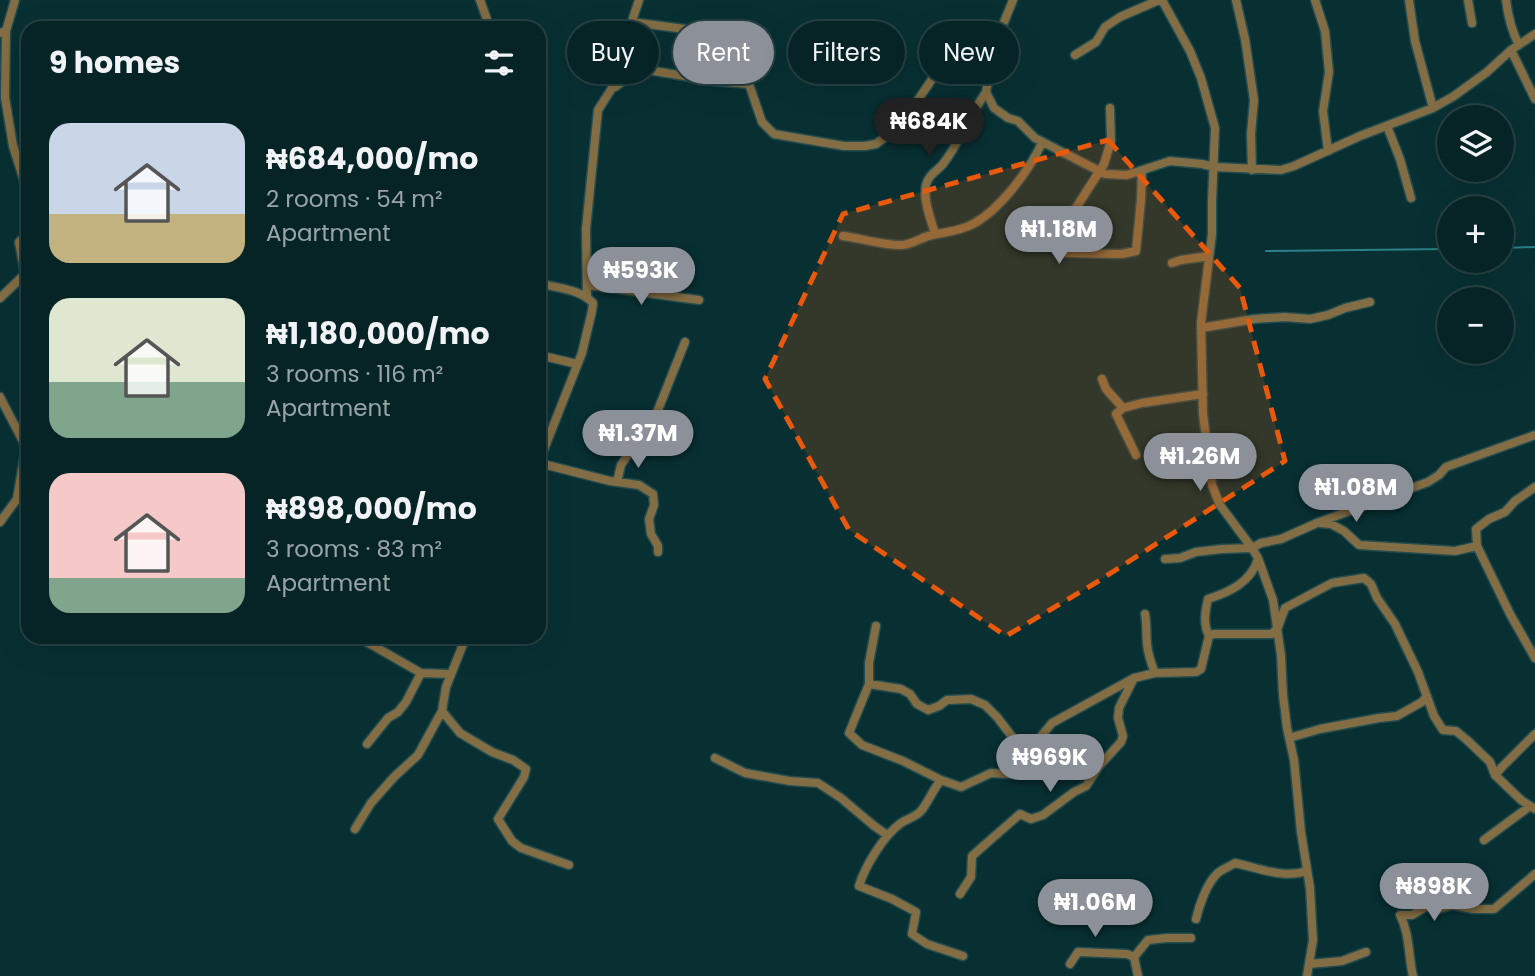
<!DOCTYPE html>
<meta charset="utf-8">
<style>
body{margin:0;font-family:Poppins,sans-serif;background:#0f2c2e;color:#f1f3f6;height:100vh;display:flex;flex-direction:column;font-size:26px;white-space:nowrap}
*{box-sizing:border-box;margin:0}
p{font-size:23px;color:#98a4a7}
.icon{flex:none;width:38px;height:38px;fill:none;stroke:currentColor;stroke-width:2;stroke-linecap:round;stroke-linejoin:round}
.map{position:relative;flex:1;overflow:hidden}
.drawer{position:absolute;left:21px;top:21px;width:525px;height:623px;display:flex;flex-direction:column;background:#062426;border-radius:21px;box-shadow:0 7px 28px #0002,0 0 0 2px #274143}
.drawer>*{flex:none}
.hud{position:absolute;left:567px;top:21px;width:665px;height:63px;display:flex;gap:14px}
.fabs{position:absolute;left:1437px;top:105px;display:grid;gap:14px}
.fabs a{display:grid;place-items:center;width:77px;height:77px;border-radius:50%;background:#062426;box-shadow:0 7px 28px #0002,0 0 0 2px #274143;font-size:35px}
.price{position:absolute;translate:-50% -60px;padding:0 16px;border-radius:24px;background:#8c9099;color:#fff;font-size:23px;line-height:46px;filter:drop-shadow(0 2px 4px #0008)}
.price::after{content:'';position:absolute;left:50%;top:42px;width:21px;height:16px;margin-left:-10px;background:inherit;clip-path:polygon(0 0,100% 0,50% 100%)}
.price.current{background:#222;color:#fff}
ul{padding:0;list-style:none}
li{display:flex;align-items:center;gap:21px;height:175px;padding:0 28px}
li span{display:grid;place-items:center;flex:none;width:196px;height:140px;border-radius:21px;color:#555}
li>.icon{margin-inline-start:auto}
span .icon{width:84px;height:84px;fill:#fffc;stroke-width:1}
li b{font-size:30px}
h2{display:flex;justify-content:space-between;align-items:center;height:84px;padding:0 28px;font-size:30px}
.chip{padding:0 24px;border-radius:32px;background:#062426;box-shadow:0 7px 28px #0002,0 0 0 2px #274143;font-size:24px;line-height:63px}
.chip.current{background:#8c9099;color:#fff}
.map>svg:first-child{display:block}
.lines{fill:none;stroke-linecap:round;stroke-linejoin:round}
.stream{stroke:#298187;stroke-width:2}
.street-casing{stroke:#234c4f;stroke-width:11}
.street{stroke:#836d44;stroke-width:8}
.marked{fill:#e8590c;fill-opacity:0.2;stroke:#e8590c;stroke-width:5;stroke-dasharray:14 9;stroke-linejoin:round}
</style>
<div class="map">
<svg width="1535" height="976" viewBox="0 0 1535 976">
<rect width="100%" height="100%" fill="#083033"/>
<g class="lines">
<!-- stream -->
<path class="stream" d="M1502,248L1535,247
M1266,251L1449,249"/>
<!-- street casing -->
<g class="street-casing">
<path id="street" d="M480,0L490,28
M1162,0L1190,51L1201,78L1215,128L1212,202V234L1201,323L1203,414L1212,485L1220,505L1252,548L1258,558L1273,600L1281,655L1283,695L1287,728L1294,760L1301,832L1310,888L1313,940L1307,976
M1236,0L1245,39L1254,100L1251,134L1252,170
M1315,0L1325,31L1329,72L1323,111L1328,151
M1409,0L1415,41L1433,108
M1468,0L1472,23
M1506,0C1508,16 1511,30 1519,45
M631,22L739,36L749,46V84L762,122L774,134L844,146H865L876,144L896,129L907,116L952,50L991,66L994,71L988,82L986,92L994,108L1008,118L1018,121L1035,138L1105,174L1127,175L1170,161L1202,164L1214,167L1281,170L1294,166L1360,136L1433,108L1454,96L1487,72L1511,50L1535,34
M6,31L5,97L13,146L28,193
M0,33L6,31L15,0
M1511,50L1535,99
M1075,55L1096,42L1105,27L1120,17L1159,0
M622,61L636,68L714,81L749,84
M987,64L1013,0
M615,87L640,68
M1110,108L1111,141L1104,164L1060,233C1059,242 1060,247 1066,253L1122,254L1136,251L1141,200L1142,171
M1387,126L1400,159L1411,198
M935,234C931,219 923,201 926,185C929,174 936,172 943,164C960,142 970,115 986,92
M843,236C860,238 885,246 902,245C911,245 922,237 932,235C946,232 960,231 973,224C1001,209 1029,170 1042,143
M1172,263L1181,260L1209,256
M539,283C558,289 579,288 593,303L592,311L582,353L539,462
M587,285L699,300
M587,297L586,229L598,110L621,74L626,39L639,0
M0,298L25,274L19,242L27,235L28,231
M1201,328L1254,319L1285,317L1310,319L1328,315L1345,308L1370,302
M539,355L577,364
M1102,379L1106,389L1123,408L1142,403L1203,394
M0,397L26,447L17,499L0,522
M1123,408L1116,414L1136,455
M539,463L610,481L639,485L653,494L654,505L649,519L651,534L658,546V552
M617,482L621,465L631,450L642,443L650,430L685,342
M1320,523L1331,524L1344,531L1359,545L1455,551L1477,546L1510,614L1535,658
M1477,546L1476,529L1489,519L1505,512L1515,501L1535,487
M1165,559L1180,558L1196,552L1222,549L1252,548L1261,543L1281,539L1317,523L1428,482L1439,475L1446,467L1535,435
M1145,614C1147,624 1146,633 1147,644C1148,654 1151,663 1155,673L1196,672L1201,669L1209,636L1214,634H1272L1278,627L1285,608L1332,583L1364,578L1371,584L1377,598L1395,624L1418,672L1434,716L1443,730L1456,731L1467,740L1490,762L1495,775
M876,626L869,663V684L901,689L910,694L917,704L928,710L939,706L947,700L971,699L985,705L997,717L1017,743L1025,751L1033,746L1052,723L1134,678L1155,673
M1209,636C1203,624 1205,612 1208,599C1230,592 1251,582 1258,559
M358,637L421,673L451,674
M869,684L849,733L862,745L903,761L941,780L961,787L991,773L1009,774L1025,751
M442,711L460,733L492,752L513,760L526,769L524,777L498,819L512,841L521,848L569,865
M1535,734L1502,767L1495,775L1521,800L1535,809
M1289,738L1320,729L1379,718L1397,716L1422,702L1427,696
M367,744L388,718L398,712L406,702L421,673
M715,758L745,773L790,781L818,783L841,798L873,825L887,835
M941,780C933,789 927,805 920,812C915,817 907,819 901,823C884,835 865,866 859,886L892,899L916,912L912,934L927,944L963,956
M355,829L371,803L394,777L418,755L442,711L446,687L466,637
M1484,840L1530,806
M960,894L971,877L972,856L1020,814L1031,819L1043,815L1074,792L1086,786L1100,765L1121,742L1123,736L1118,718L1119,708L1134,678
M1196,919C1199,906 1206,886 1215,876C1219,870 1229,867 1235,863C1259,868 1283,879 1307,871
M1070,964L1078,952L1127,954L1134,957
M1309,964L1342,961L1366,952
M1138,976L1134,957L1148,940L1167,938H1191
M1413,976C1408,955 1410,934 1400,915H1412L1431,904L1439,909L1452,905L1473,909H1494L1535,874"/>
</g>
<!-- street -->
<use href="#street" class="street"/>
</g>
<!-- marked area -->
<path class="marked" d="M1108,140L1240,288L1285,461L1097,582L1006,636L849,530L765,379L843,214Z"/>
</svg>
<div class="fabs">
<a><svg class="icon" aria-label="layers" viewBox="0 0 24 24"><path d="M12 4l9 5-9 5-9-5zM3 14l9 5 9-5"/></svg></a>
<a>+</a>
<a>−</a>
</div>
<b class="price current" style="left:929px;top:158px">₦684K</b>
<b class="price" style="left:1059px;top:266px">₦1.18M</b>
<b class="price" style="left:641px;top:307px">₦593K</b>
<b class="price" style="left:638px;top:470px">₦1.37M</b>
<b class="price" style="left:1200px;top:493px">₦1.26M</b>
<b class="price" style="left:1356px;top:524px">₦1.08M</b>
<b class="price" style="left:1050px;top:794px">₦969K</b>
<b class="price" style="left:1434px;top:923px">₦898K</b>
<b class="price" style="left:1095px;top:939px">₦1.06M</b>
<div class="hud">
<a class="chip">Buy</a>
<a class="chip current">Rent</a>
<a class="chip">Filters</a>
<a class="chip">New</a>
</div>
<section class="drawer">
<h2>9 homes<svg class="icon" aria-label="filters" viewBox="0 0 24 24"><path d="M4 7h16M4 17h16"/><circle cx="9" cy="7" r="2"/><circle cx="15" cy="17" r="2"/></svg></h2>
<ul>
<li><span style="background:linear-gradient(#c9d6e8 65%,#c2b280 0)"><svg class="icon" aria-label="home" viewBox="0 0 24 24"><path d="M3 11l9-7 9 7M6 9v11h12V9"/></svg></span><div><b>₦684,000/mo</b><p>2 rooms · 54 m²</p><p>Apartment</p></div></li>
<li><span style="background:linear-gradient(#dfe7d0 60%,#7fa58c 0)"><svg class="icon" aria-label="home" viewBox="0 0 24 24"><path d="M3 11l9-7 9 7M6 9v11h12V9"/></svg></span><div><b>₦1,180,000/mo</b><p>3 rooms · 116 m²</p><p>Apartment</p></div></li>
<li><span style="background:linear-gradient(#f6c9c9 75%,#7fa58c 0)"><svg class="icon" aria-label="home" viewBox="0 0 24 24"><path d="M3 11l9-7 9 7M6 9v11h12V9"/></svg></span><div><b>₦898,000/mo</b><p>3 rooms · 83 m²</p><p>Apartment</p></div></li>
</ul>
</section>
</div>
